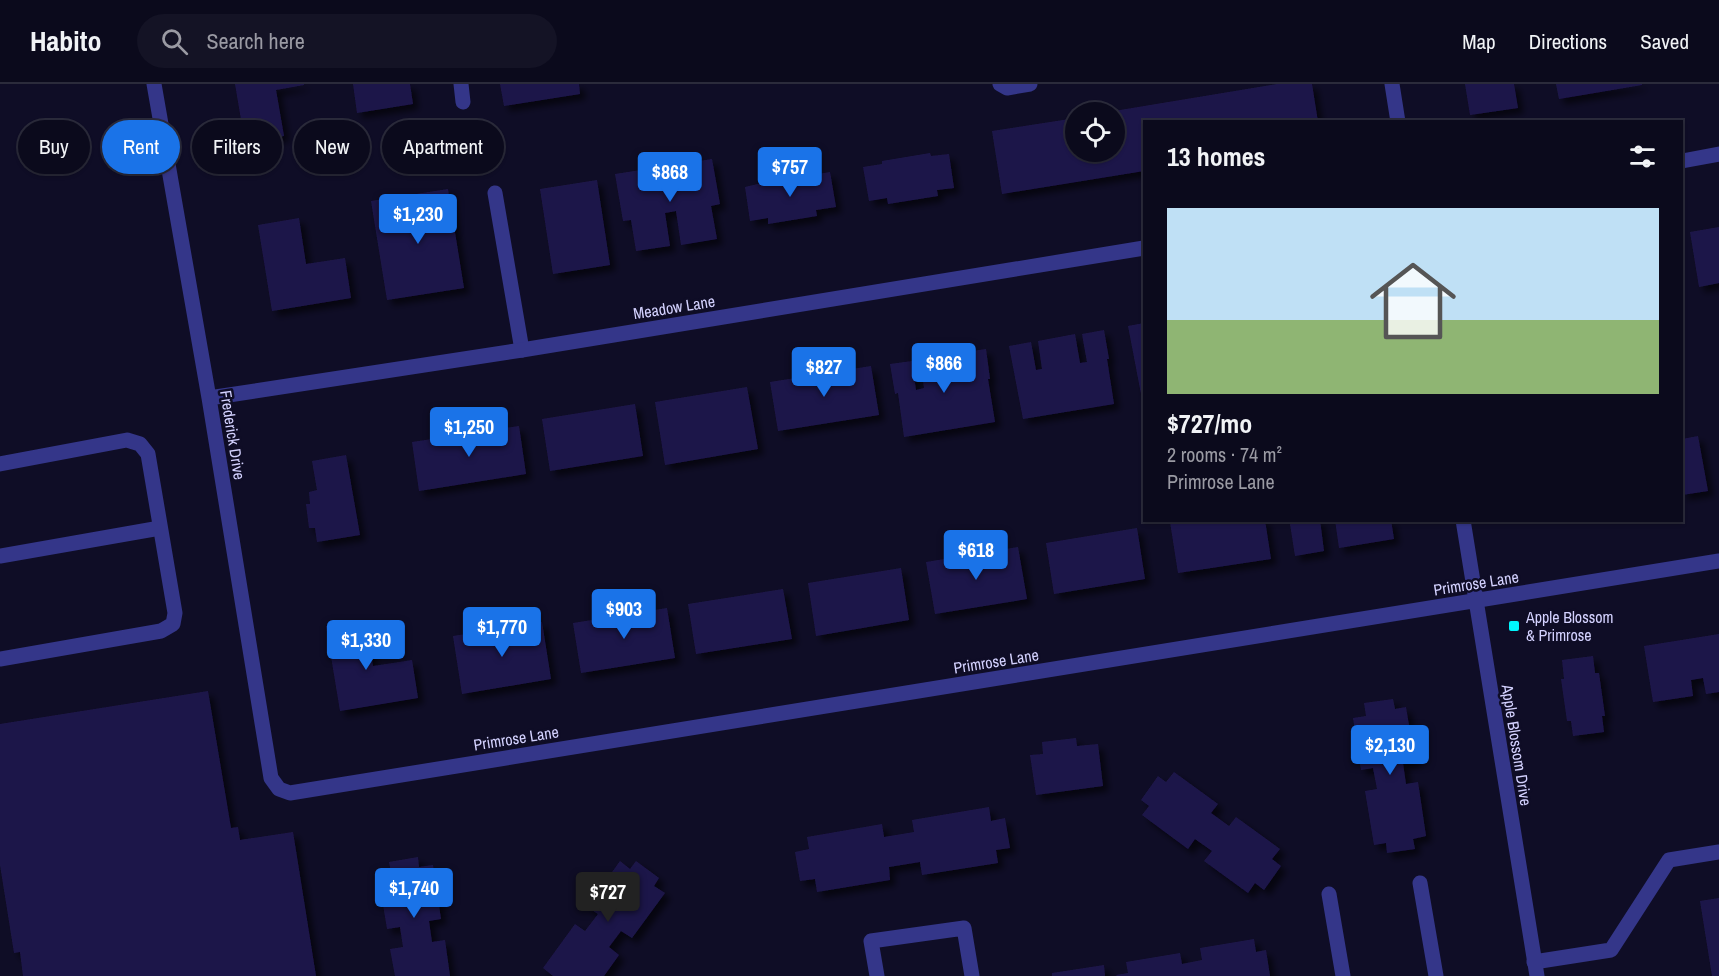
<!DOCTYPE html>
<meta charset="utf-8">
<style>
body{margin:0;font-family:"Archivo Narrow",sans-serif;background:#141325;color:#f1f3f6;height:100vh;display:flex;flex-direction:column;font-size:22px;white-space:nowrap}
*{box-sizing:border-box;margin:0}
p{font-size:20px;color:#9a9aa3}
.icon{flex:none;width:33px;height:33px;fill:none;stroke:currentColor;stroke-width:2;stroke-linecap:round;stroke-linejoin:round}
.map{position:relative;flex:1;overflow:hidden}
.details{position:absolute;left:1143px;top:36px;width:540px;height:402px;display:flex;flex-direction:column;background:#0b0a1c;border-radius:0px;box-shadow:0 2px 4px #0004,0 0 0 2px #2b2b3b}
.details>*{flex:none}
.top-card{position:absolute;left:18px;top:36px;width:570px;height:54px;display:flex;gap:12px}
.buttons{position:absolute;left:1065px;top:18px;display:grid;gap:12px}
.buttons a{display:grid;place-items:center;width:60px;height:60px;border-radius:50%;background:#0b0a1c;box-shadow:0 2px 4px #0004,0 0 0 2px #2b2b3b;font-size:30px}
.price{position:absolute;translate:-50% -51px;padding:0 14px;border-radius:6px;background:#1a73e8;color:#fff;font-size:20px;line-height:39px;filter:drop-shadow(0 2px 3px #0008)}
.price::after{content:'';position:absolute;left:50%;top:36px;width:18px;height:14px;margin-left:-9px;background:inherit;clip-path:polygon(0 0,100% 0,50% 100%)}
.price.current{background:#222;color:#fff}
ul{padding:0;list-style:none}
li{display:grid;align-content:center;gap:12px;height:318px;padding:0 24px}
li span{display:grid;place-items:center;height:186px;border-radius:0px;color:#555}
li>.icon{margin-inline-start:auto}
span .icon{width:108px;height:108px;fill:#fffc;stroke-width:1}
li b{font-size:26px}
h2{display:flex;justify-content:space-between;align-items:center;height:72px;padding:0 24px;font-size:26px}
.pill{padding:0 21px;border-radius:27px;background:#0b0a1c;box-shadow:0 2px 4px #0004,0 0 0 2px #2b2b3b;font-size:21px;line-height:54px}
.pill.current{background:#1a73e8;color:#fff}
header{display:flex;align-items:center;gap:36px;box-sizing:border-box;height:84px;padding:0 30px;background:#0b0a1c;border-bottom:2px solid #2b2b3b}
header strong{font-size:28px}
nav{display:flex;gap:33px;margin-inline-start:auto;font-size:21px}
.search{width:420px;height:54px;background:#141325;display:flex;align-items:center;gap:15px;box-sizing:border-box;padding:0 21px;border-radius:33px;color:#9a9aa3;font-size:22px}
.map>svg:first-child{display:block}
.building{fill:#1e1749;filter:url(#shadow)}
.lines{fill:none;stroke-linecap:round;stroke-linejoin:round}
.lane{stroke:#343689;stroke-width:15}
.street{stroke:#343689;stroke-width:15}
.poi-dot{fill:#00f5fd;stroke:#0f0d26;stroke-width:2}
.labels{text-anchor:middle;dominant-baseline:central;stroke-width:5;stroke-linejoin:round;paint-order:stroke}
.street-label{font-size:16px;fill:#d4d2ff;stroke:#0f0d26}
.poi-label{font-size:16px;fill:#d4d2ff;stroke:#0f0d26;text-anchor:start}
</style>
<header>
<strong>Habito</strong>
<div class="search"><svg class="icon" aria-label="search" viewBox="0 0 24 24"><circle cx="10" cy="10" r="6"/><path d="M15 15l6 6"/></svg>Search here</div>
<nav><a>Map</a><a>Directions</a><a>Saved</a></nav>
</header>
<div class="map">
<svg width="1719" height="892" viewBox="0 0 1719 892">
<defs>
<filter id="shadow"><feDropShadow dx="5.5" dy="5.5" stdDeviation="3" flood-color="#0009"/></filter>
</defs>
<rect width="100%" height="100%" fill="#0f0d26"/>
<!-- building -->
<path class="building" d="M235,0H304V1L276,6L284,52L245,59Z
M353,0H410L413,20L357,29Z
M500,0H579L580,10L504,22Z
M1277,0H1312L1318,38H1144V87L1002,110L992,47L1076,34V68H1114V27Z
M1465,0H1514L1518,24L1470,31Z
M1556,0H1642V1L1559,15Z
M930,69L931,72L949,70L954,104L937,106L938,112L888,120L887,114L869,117L863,83L882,80V77Z
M712,75L720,120L711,122L717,155L681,161L676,127L665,129L670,162L636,167L631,136L623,137L615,90Z
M812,88V91L830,88L836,123L816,126L817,132L768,140V134L750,137L745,103L762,99V97Z
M597,96L610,181L553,190L540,105Z
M448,105L464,204L387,216L371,117Z
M299,134L306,180L345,174L351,214L272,227L258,141Z
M1719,143V199L1699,203L1690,148Z
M1144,239V315H1142L1128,242Z
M1104,246L1109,275H1107L1114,320L1023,335L1009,262L1031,258L1036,286L1042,285L1038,257L1075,250L1080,279L1087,278L1082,250Z
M986,265L990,295H988L995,338L904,353L898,309L895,310L890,280L912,277L916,306L924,304L920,275L957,269L962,298L969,297L965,268Z
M871,282L879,331L778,347L770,298Z
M747,303L758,365L665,381L655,318Z
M635,320L643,372L550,387L542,335Z
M519,342L526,390L419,407L412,358Z
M1698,352L1708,407L1682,411V355Z
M346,371L360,451L317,458L315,444H309L306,420H310L309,408L317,406L312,377Z
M1180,436H1265L1271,475L1178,489L1170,438Z
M1314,436H1320L1324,467L1295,472L1290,440Z
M1335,436H1391L1394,455L1339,464Z
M1137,444L1145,495L1054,510L1046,459Z
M1018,463L1027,515L935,530L926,478Z
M901,484L909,536L816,552L808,499Z
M783,505L792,555L696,570L688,520Z
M667,524L675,574L581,589L573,539Z
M365,536L373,582L412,576L418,614L340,627L326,542Z
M542,538L551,595L462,610L453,552Z
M1719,550V608L1706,610L1703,594L1691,596L1693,612L1653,618L1644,562Z
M1593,572L1595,589H1599L1605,632H1602L1604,648L1573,652L1571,637H1567L1561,595H1564L1562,576Z
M208,607L231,744L238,743L240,756L293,748L316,892H23L20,868L14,869L0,781V640Z
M1393,615L1395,625L1406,623L1415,678L1403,679L1406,700L1418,698L1426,752L1413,755L1415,765L1387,769L1386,759L1374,761L1365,707L1377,705L1373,684L1361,686L1353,634L1366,632L1364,619Z
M1076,654L1077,662L1098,660L1103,702L1036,711L1030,671L1043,670L1042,658Z
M1174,688L1218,720L1211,729L1229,742L1236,733L1280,765L1272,775L1281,782L1264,806L1255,799L1248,809L1204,777L1212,767L1195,755L1188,765L1142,731L1149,722L1141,716L1158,692L1166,698Z
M989,723L991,737L1005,734L1010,764L996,766L998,779L922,791L920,778L889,783L890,796L817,808L815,795L800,797L795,768L809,765L807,753L882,740L884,753L914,748L912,736Z
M418,773L419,783L433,781L441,835L429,837L432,858L445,856L450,892H395L390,865L403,863L400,843L387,845L378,790L391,788L389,778Z
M620,777L630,785L636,777L659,794L654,802L665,809L632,854L621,847L609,863L619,871L604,892H553L543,884L575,840L585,847L598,830L587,823Z
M1719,814V892H1712L1700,817Z
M1254,855L1256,868L1266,866L1270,892H1117L1116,891L1128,889L1126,878L1180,869L1182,880L1202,876L1200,864Z
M1104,881L1105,892H1052V889Z"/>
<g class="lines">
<!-- lane -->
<path class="lane" d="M461,0L463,18
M1000,0L1007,4L1030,0
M495,109L522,266
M0,380L127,356L140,360L148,370L175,529L173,540L161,547L0,575
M0,472L160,444
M1420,799L1436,892
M1329,810L1343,892
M1534,878L1611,866L1669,776L1719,768
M877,892L871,857L964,844L972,892"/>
<!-- street -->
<path class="street" d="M154,0L209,314L271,694L279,705L290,709L1719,477
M1392,0L1398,38
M1682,77L1719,70
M209,314L522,266L1144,164
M1463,436L1537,892"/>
</g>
<!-- markers -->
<rect class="poi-dot" x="1508" y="536" width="12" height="12" rx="3"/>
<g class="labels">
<!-- street labels -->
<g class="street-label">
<text transform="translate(674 223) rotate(-9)">Meadow Lane</text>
<text transform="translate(233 351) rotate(81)">Frederick Drive</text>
<text transform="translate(1476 499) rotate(-9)">Primrose Lane</text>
<text transform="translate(996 577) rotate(-9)">Primrose Lane</text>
<text transform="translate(516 654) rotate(-9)">Primrose Lane</text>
<text transform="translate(1517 661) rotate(81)">Apple Blossom Drive</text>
</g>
<!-- poi labels -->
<g class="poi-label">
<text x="1526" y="533">Apple Blossom<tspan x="1526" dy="18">&amp; Primrose</tspan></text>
</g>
</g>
</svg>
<div class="buttons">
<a><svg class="icon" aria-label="locate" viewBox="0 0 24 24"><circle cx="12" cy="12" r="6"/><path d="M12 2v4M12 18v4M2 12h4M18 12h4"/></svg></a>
</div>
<b class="price" style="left:790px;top:114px">$757</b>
<b class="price" style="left:670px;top:119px">$868</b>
<b class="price" style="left:418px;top:161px">$1,230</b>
<b class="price" style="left:944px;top:310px">$866</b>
<b class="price" style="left:824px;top:314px">$827</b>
<b class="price" style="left:469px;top:374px">$1,250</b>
<b class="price" style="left:976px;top:497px">$618</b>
<b class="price" style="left:624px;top:556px">$903</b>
<b class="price" style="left:502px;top:574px">$1,770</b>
<b class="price" style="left:366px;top:587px">$1,330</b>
<b class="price" style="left:1390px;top:692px">$2,130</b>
<b class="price" style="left:414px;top:835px">$1,740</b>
<b class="price current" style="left:608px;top:839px">$727</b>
<div class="top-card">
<a class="pill">Buy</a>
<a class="pill current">Rent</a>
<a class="pill">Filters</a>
<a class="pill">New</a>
<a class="pill">Apartment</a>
</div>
<section class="details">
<h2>13 homes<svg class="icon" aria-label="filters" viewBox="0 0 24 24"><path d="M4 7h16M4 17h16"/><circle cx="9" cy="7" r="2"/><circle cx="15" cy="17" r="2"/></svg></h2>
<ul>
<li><span style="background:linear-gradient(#bfe0f5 60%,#8fb573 0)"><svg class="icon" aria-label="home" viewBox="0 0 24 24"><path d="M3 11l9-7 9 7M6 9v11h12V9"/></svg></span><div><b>$727/mo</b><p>2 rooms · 74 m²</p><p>Primrose Lane</p></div></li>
</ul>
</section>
</div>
